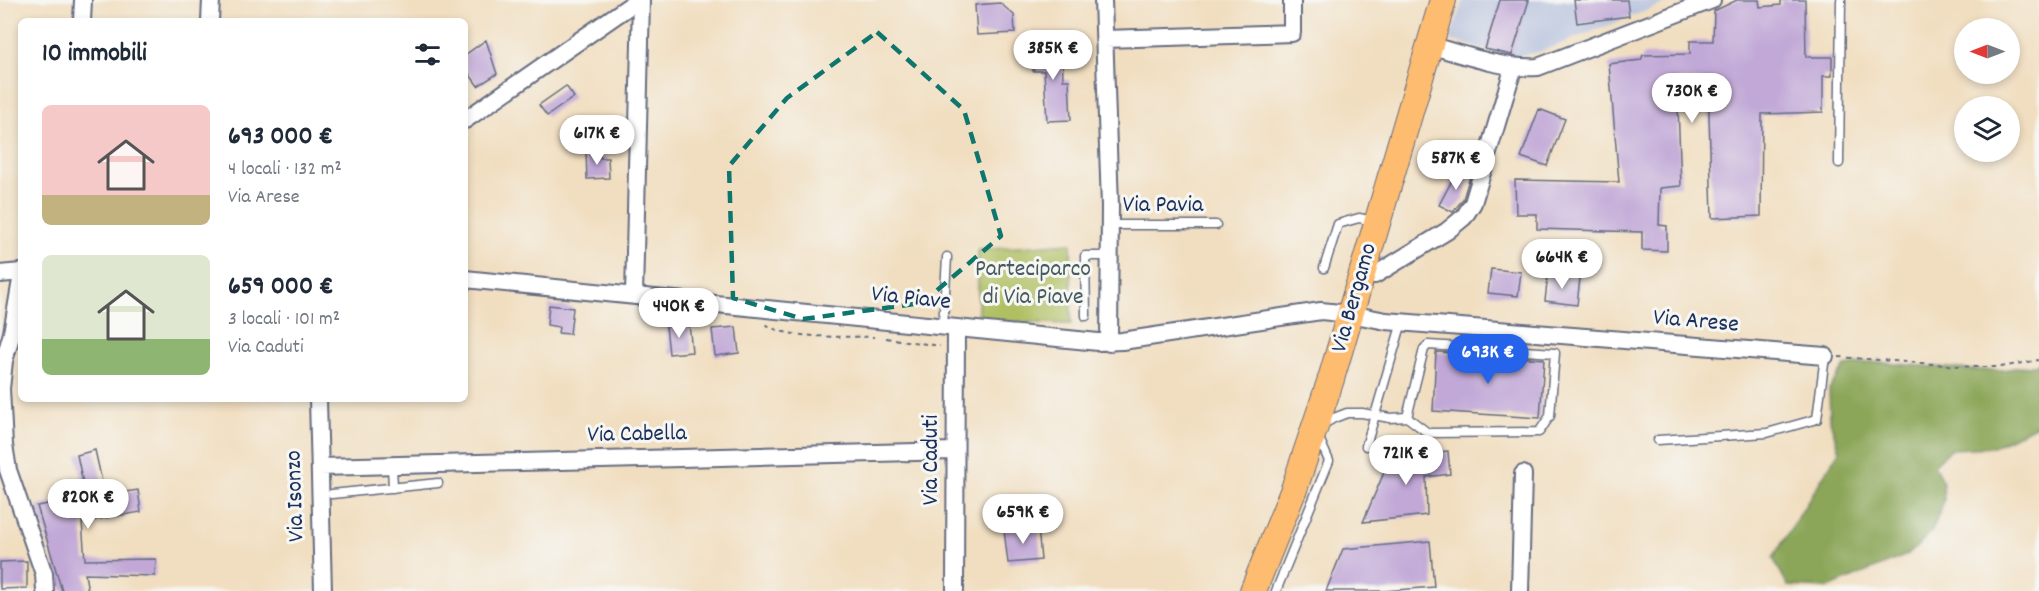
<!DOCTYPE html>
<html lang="it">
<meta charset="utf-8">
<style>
body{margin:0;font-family:Dekko,sans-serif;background:#f2f2f3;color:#1f2937;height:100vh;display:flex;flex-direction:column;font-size:22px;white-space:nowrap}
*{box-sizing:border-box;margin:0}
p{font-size:20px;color:#747a83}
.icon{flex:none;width:33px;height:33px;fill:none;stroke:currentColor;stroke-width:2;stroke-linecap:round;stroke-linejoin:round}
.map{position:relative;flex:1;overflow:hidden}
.drawer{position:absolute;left:18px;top:18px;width:450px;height:384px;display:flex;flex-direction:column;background:#fff;border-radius:9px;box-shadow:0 3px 9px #0003}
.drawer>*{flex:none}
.needle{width:39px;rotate:270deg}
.buttons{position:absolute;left:1954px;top:18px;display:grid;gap:12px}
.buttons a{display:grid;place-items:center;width:66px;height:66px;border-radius:50%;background:#fff;box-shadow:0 3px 9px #0003;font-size:30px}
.price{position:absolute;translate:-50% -51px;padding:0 14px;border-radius:21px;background:#fff;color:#222;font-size:20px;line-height:39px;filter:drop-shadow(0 2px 3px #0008)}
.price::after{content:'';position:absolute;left:50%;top:36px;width:18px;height:14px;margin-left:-9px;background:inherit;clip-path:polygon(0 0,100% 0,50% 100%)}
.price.current{background:#2563eb;color:#fff}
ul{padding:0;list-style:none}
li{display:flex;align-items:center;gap:18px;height:150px;padding:0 24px}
li span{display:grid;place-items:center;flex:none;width:168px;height:120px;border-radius:9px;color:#555}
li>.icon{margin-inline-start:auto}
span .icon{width:72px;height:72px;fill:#fffc;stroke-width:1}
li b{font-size:26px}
h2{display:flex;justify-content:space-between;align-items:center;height:72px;padding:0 24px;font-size:26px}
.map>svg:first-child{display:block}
.industrial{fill:#bac4de}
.green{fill:#afbf62;stroke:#657760;stroke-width:1.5}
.forest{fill:#8ba658;stroke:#536a5b;stroke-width:1.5}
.building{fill:#c1a8d7}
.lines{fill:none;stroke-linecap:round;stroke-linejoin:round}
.lane-casing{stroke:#666c80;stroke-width:11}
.street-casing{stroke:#666c80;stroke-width:20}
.primary-casing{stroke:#666c80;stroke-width:28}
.path{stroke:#666c80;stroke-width:2;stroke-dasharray:4.5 4.5;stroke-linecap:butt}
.lane{stroke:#fff;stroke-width:8}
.street{stroke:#fff;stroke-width:16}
.primary{stroke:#fdbc70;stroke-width:26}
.marked{fill:none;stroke:#0f766e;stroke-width:4.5;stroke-dasharray:12 8;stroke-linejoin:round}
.labels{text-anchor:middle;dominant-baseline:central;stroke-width:6;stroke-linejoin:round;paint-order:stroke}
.street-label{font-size:24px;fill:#1b2f5e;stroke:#f6f6f2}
.park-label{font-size:24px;fill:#475a5f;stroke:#f6f6f2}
</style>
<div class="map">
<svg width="2039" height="591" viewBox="0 0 2039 591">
<rect width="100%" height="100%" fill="#f6f6f2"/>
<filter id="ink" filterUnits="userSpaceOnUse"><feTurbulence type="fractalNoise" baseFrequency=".0167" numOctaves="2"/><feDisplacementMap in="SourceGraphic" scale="12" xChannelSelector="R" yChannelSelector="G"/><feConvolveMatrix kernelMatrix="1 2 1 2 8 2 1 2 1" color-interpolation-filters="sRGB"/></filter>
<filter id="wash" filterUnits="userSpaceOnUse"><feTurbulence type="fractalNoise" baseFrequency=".008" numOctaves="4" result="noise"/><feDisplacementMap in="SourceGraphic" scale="24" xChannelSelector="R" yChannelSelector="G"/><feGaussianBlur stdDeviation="1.35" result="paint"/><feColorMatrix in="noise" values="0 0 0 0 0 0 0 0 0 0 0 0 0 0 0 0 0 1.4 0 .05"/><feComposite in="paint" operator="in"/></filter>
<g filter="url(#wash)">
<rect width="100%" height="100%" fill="#f1dec0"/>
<!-- industrial -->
<path class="industrial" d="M1463,0H1674L1539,52L1512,57L1450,40Z"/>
<!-- green -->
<path class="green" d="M1071,243V324L978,321V250Z"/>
<!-- forest -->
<path class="forest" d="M1871,362L1973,370H2002L2039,364V424L1993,447L1951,449L1934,465L1943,483L1944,501L1932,531L1909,554L1828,588L1788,586L1773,558L1839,451L1830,420L1829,389L1845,366Z"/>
<g id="blocks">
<!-- building -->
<path class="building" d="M1500,0H1529L1512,55L1485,49Z
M1574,0H1627L1629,16L1577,23Z
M1737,0H1759L1760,7L1781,5V0H1805L1806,57H1832V76H1823V112L1762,114L1761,216L1712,218L1708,80L1677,79L1681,186L1660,188L1659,225L1667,226V251L1642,250V232L1537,229V214H1516L1515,180L1619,182L1609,64L1641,60L1643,55L1690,54V41H1713L1714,11Z
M1000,3L1014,15L1015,33L977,35L975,5Z
M486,40L497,74L478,86L465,68V55Z
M1062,45L1063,80H1069L1071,120L1047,121L1044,71H1033V46Z
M566,86L574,97L547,116L539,105Z
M1539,109L1565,119L1547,166L1521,157Z
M586,151H600V158H608L609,178L587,179Z
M1458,169L1470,176L1463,199L1453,212L1439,205Z
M1491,269L1521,272L1518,296L1488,293Z
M1548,274L1580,278L1577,305L1545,301Z
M549,305L573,308L570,334L558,333L559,327L547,325Z
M689,323L692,352L669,354L666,326Z
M736,327L739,353L715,356L712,329Z
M1436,352L1544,359L1540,418L1433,411Z
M95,450L105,495L138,490L141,512L82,522L85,560L156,559L155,576L85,574L88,591H62L37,506L86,497L77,455Z
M1448,451L1450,474L1426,477L1427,515L1363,522L1391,456Z
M1038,527L1041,560L1008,563L1004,530Z
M1430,541L1434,587L1384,591H1326L1343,549Z
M27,561V588L0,589V562Z"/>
</g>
</g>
<g filter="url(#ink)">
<use href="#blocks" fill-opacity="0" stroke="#666c80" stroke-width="1.5"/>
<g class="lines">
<!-- lane casing -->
<g class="lane-casing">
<path id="lane" d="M1839,163L1841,0
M1110,225H1216
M1324,268L1338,224L1359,218L1374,221
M1086,316L1085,256H1110
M943,327L947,257
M1322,425L1334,418L1347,413H1362L1390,418L1407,417L1428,433L1539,432L1550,416L1555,353L1428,345L1424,349L1407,417
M1658,440L1767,433L1817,419L1825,356
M1366,446L1402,322
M392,465L393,488
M332,494L438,483
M1276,591L1329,461L1318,436"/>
</g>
<!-- street casing -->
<g class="street-casing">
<path id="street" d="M1103,0L1110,206L1109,343
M82,21L83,0
M210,21L211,0
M1105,39L1292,33V0
M1429,45C1460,54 1507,70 1538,67L1712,0
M465,120L638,0
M1363,273L1375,275L1447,231L1464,217L1473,203L1511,76L1510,66
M0,274L21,272
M465,279L1098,342L1122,341L1321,311L1350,314L1386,321L1825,356
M21,280L12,333L4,361L1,389L4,445L8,470L44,574L45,591
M634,296L641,0
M318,399L323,591
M320,467L955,451
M955,591L956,328
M1520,591L1523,474"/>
</g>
<!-- primary casing -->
<g class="primary-casing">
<path id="primary" d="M1253,591L1294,489L1331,379L1443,0"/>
</g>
<!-- path -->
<path class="path" d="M766,324C784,340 848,336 874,337
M886,338L940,346
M1839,357L1974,367H2001L2039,360"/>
<!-- lane -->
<use href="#lane" class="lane"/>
<!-- street -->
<use href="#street" class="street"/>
<!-- primary -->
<use href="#primary" class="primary"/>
</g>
</g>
<!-- marked area -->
<path class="marked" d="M877,32L964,110L1001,236L922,303L803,319L733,298L729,166L787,98Z"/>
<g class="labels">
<!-- street labels -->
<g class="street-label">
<text x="1163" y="206">Via Pavia</text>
<text transform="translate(1355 298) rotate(-74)">Via Bergamo</text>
<text transform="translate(911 299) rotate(6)">Via Piave</text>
<text transform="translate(1696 322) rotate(5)">Via Arese</text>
<text transform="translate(637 435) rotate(-1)">Via Cabella</text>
<text transform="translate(932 460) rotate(-90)">Via Caduti</text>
<text transform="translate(296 496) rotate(-92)">Via Isonzo</text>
</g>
<!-- park labels -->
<g class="park-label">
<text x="1033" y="270">Parteciparco<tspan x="1033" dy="28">di Via Piave</tspan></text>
</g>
</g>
</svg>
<div class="buttons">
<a><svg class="needle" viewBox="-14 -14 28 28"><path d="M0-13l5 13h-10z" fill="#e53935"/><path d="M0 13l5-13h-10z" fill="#747a83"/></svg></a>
<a><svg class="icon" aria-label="layers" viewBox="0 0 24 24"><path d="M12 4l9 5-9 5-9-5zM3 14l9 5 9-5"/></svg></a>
</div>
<b class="price" style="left:1053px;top:81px">385K €</b>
<b class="price" style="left:1692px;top:124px">730K €</b>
<b class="price" style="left:597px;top:166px">617K €</b>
<b class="price" style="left:1456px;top:191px">587K €</b>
<b class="price" style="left:1562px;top:290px">664K €</b>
<b class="price" style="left:679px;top:339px">440K €</b>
<b class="price current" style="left:1488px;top:385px">693K €</b>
<b class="price" style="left:1406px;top:486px">721K €</b>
<b class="price" style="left:88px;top:530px">820K €</b>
<b class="price" style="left:1023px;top:545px">659K €</b>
<section class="drawer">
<h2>10 immobili<svg class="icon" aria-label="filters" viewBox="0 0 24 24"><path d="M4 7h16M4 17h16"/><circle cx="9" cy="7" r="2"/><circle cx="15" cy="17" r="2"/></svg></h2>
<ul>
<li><span style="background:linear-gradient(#f6c9c9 75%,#c2b280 0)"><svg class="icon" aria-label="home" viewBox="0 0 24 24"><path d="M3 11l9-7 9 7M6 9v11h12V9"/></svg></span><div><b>693 000 €</b><p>4 locali · 132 m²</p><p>Via Arese</p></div></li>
<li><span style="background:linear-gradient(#dfe7d0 70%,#8fb573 0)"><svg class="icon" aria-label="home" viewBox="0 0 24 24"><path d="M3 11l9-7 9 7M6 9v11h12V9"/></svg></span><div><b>659 000 €</b><p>3 locali · 101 m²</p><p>Via Caduti</p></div></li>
</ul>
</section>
</div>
